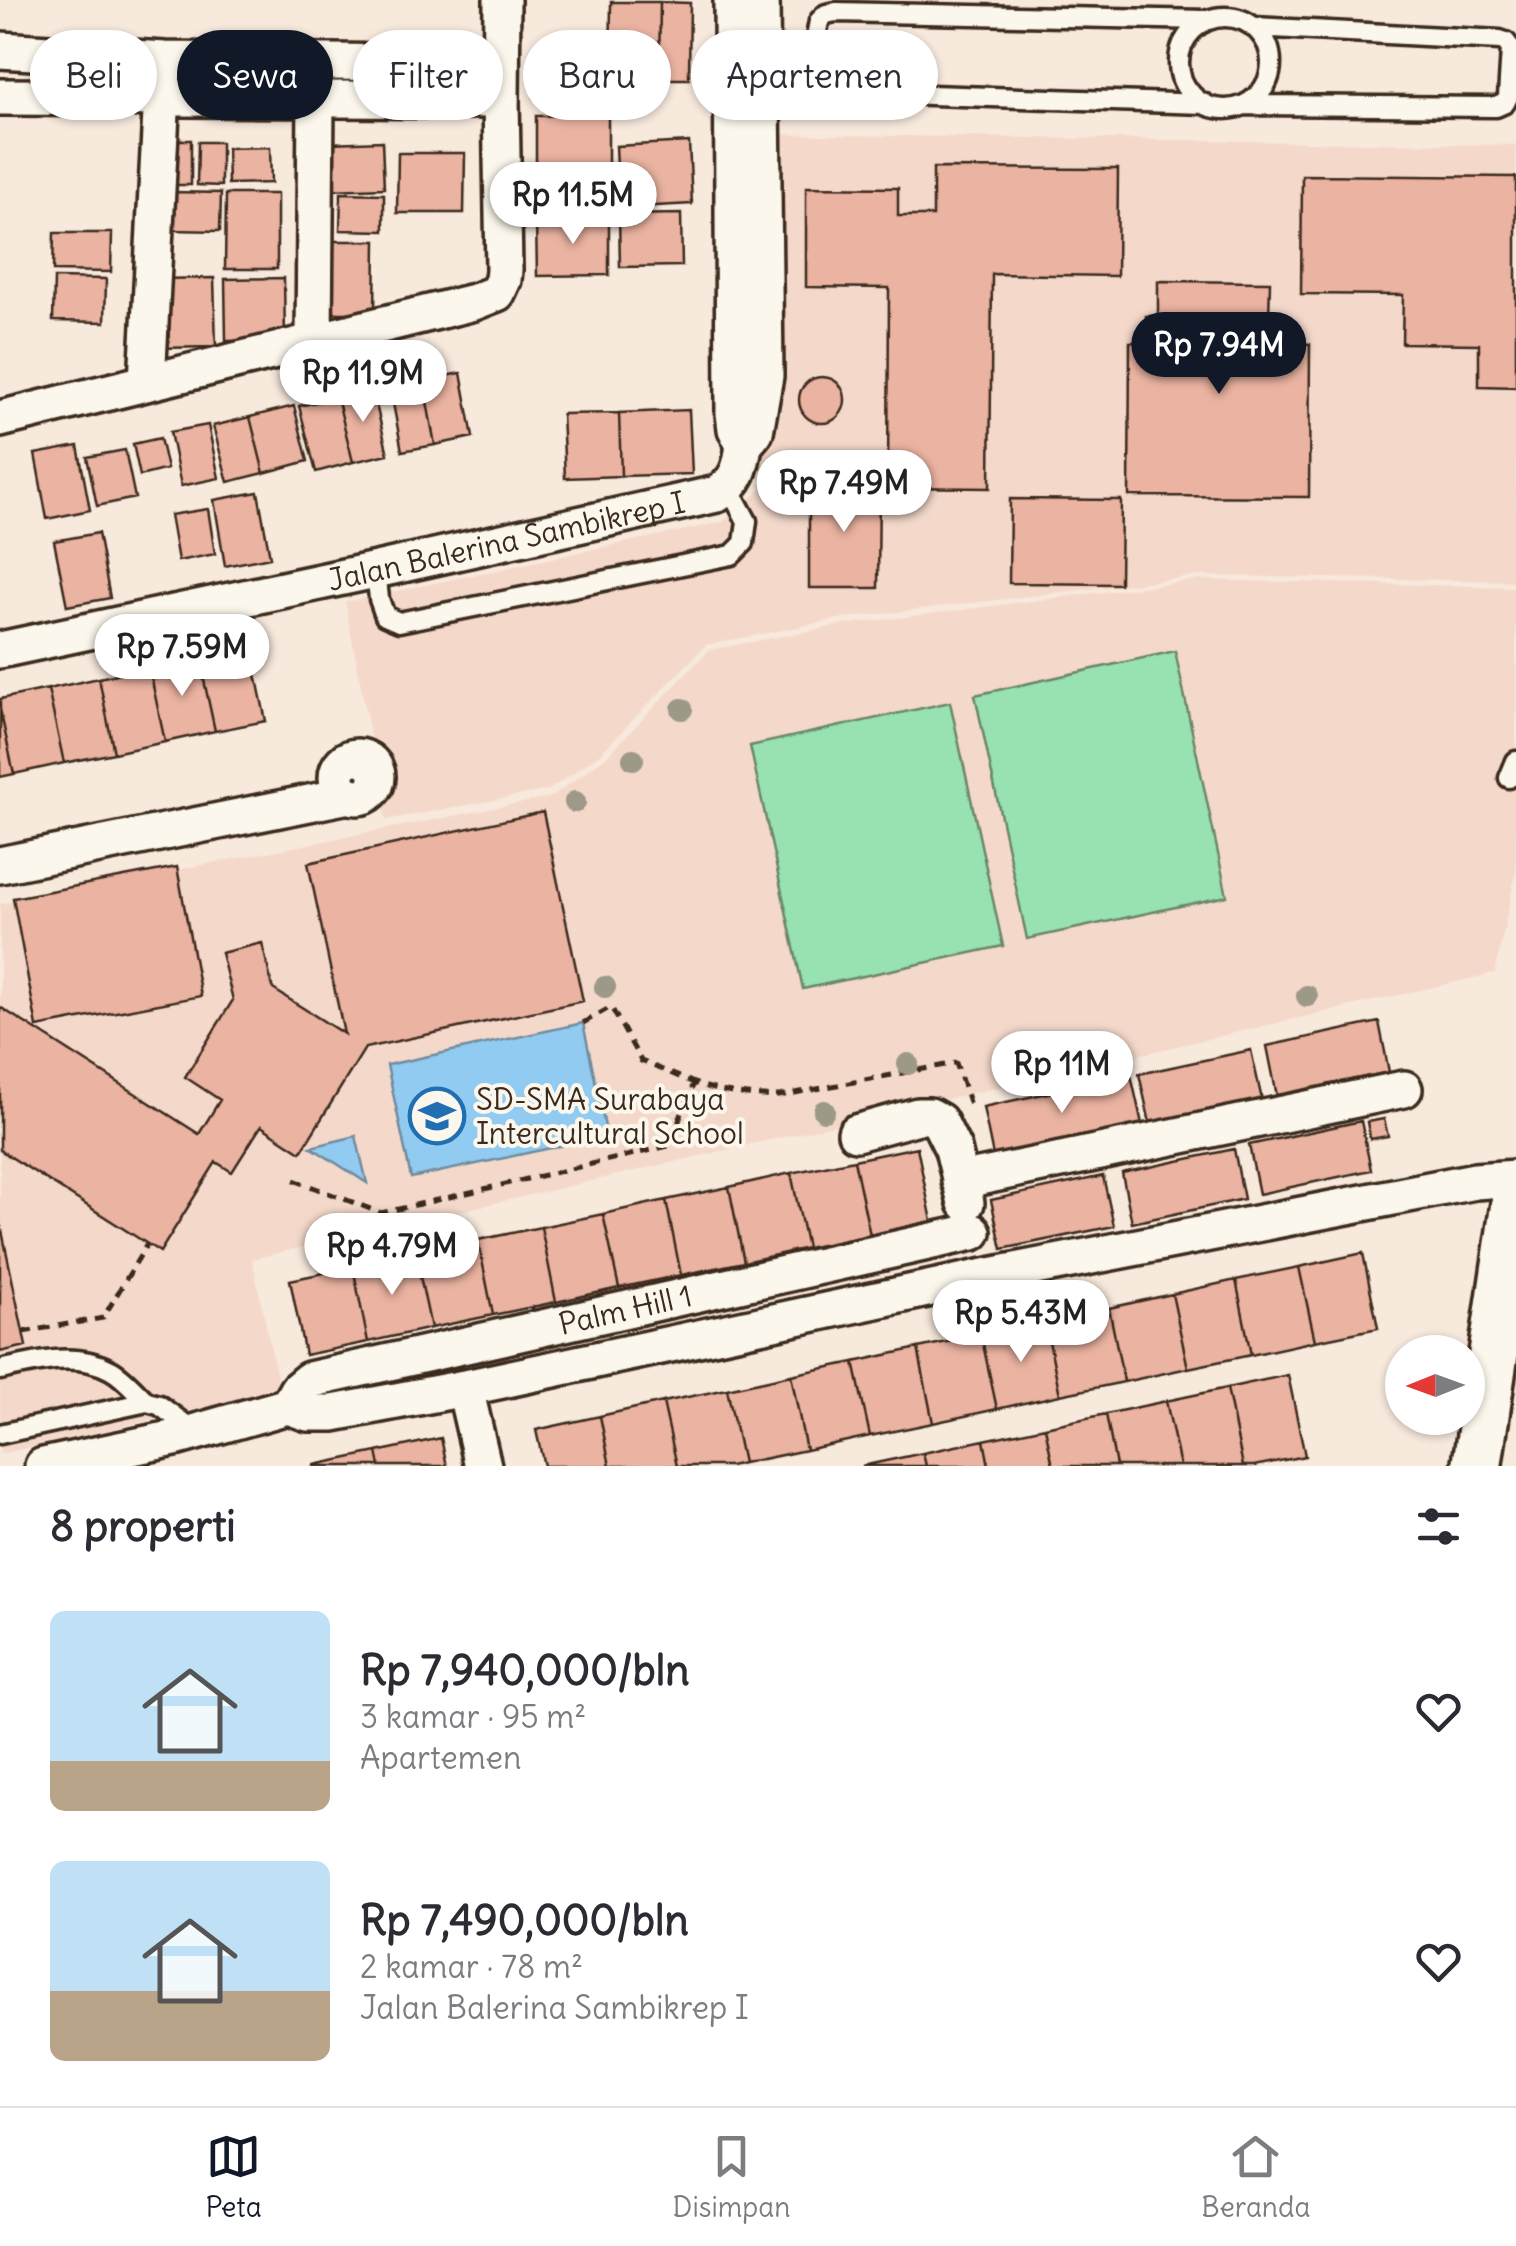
<!DOCTYPE html>
<html lang="id">
<meta charset="utf-8">
<style>
body{margin:0;font-family:Delius,sans-serif;background:#f2f2f3;color:#2b2b33;height:100vh;display:flex;flex-direction:column;font-size:38px;white-space:nowrap}
*{box-sizing:border-box;margin:0}
p{font-size:32px;color:#7c7c81}
.icon{flex:none;width:55px;height:55px;fill:none;stroke:currentColor;stroke-width:2;stroke-linecap:round;stroke-linejoin:round}
.map{position:relative;height:1466px;overflow:hidden}
.drawer{display:flex;flex-direction:column;background:#fff;flex:1}
.drawer>*{flex:none}
.guide{position:absolute;left:30px;top:30px;width:1000px;height:90px;display:flex;gap:20px}
.needle{width:65px;rotate:269deg}
.buttons{position:absolute;left:1385px;top:1335px;display:grid;gap:20px}
.buttons a{display:grid;place-items:center;width:100px;height:100px;border-radius:50%;background:#fff;box-shadow:0 2px 8px #0004;font-size:50px}
.price{position:absolute;translate:-50% -85px;padding:0 22px;border-radius:35px;background:#fff;color:#222;font-size:32px;line-height:65px;filter:drop-shadow(0 2px 5px #0008)}
.price::after{content:'';position:absolute;left:50%;top:60px;width:30px;height:22px;margin-left:-15px;background:inherit;clip-path:polygon(0 0,100% 0,50% 100%)}
.price.current{background:#111827;color:#fff}
ul{padding:0;list-style:none}
li{display:flex;align-items:center;gap:30px;height:250px;padding:0 50px}
li span{display:grid;place-items:center;flex:none;width:280px;height:200px;border-radius:15px;color:#555}
li>.icon{margin-inline-start:auto}
span .icon{width:120px;height:120px;fill:#fffc;stroke-width:1}
li b{font-size:42px}
h2{display:flex;justify-content:space-between;align-items:center;height:120px;padding:0 50px;font-size:42px}
.tag{padding:0 35px;border-radius:45px;background:#fff;box-shadow:0 2px 8px #0004;font-size:35px;line-height:90px}
.tag.current{background:#111827;color:#fff}
.dock{display:flex;justify-content:space-around;align-items:center;height:140px;border-top:2px solid #e1e1e2;background:#fff;font-size:28px;color:#7c7c81}
.dock a{display:grid;justify-items:center;gap:5px}
.dock .current{color:#111827}
.map>svg:first-child{display:block}
.built{fill:#f4d9cb}
.green{fill:#98e1b1;stroke:#6a8668;stroke-width:2.5}
.water{fill:#92cbf1;stroke:#6f8b9d;stroke-width:2.5}
.building{fill:#ebb3a1;stroke:#3b2a1e;stroke-width:2.5}
.lines{fill:none;stroke-linecap:round;stroke-linejoin:round}
.lane-casing{stroke:#3b2a1e;stroke-width:25}
.street-casing{stroke:#3b2a1e;stroke-width:42}
.secondary-casing{stroke:#3b2a1e;stroke-width:55}
.path{stroke:#3b2a1e;stroke-width:5;stroke-dasharray:10 8;stroke-linecap:butt}
.lane{stroke:#fbf7ec;stroke-width:18}
.street{stroke:#fbf7ec;stroke-width:35}
.secondary{stroke:#fbf7ec;stroke-width:48}
.tree{fill:#9d9988}
.labels{text-anchor:middle;dominant-baseline:central;stroke-width:8;stroke-linejoin:round;paint-order:stroke}
.street-label{font-size:30px;fill:#3b2a1e;stroke:#fbf7ec}
.poi-label{font-size:30px;fill:#3b2a1e;stroke:#fbf7ec;text-anchor:start}
</style>
<div class="map">
<svg width="1516" height="1466" viewBox="0 0 1516 1466">
<rect width="100%" height="100%" fill="#f8e9dd"/>
<filter id="ink" filterUnits="userSpaceOnUse"><feTurbulence type="fractalNoise" baseFrequency=".01" numOctaves="2"/><feDisplacementMap in="SourceGraphic" scale="20" xChannelSelector="R" yChannelSelector="G"/><feConvolveMatrix kernelMatrix="1 2 1 2 8 2 1 2 1" color-interpolation-filters="sRGB"/></filter>
<g filter="url(#ink)">
<!-- built -->
<path class="built" d="M761,134L1516,145V581L1197,576L839,619L706,645L600,754L549,790L386,820L345,602L722,522L761,490Z
M1197,580L1516,587V872L1495,973L252,1259L280,1391L0,1454V904L551,797L606,757L709,650L841,625Z"/>
<!-- green -->
<path class="green" d="M1175,651L1227,896L1027,939L975,695Z
M950,702L1003,946L803,989L750,746Z"/>
<!-- water -->
<path class="water" d="M583,1023L607,1136L411,1178L387,1065Z
M356,1136L367,1183L311,1147Z"/>
<!-- building -->
<path class="building" d="M611,2H660L659,79L610,78Z
M660,2L690,3L689,79H659Z
M608,50L607,97L534,98V51Z
M608,115V168H536V116Z
M163,140H191V185H164Z
M382,141L384,188L331,190L329,143Z
M198,142H221V186L197,185Z
M689,142L692,204L619,208L616,146Z
M270,147L271,183L228,184L227,148Z
M398,153H465L464,213H397Z
M536,168H608L609,219L536,220Z
M933,168L1118,169L1117,276L992,274L990,488L888,487L889,288L806,287V187L898,188V216H933Z
M1302,175L1516,177V387L1479,386V344L1402,343L1403,295L1301,294Z
M173,192L221,193L220,231L173,230Z
M341,193L384,194V231L340,230Z
M226,194H277V269H225Z
M681,214L682,266L620,267L619,215Z
M609,219V275L537,276L536,220Z
M54,233H112L111,272L53,271Z
M326,241H376L375,313H326Z
M54,278L106,279L105,322L53,321Z
M214,278L216,347L157,348L156,279Z
M284,278L285,340L226,341L225,279Z
M1158,281L1270,282L1269,317H1290V343L1310,344L1309,497L1129,496L1130,342H1146V316H1158Z
M461,373L473,437L435,445L423,380Z
M799 400a23 23 0 1 1 46 0a23 23 0 1 1-46 0Z
M423,380L435,445L402,451L390,387Z
M372,388L388,454L353,462L337,397Z
M337,397L353,462L316,472L299,406Z
M294,406L308,461L264,473L250,417Z
M689,410L692,474L621,476L619,413Z
M619,413L621,476L565,478L562,414Z
M250,417L264,473L228,482L213,426Z
M208,425L219,478L181,486L170,432Z
M160,438L167,469L140,476L133,444Z
M78,446L90,510L47,519L35,454Z
M125,450L135,498L97,506L87,457Z
M809,482L879,483L878,588H809Z
M258,492L270,557L225,566L214,500Z
M1010,499L1121,500L1120,584L1009,583Z
M208,509L215,554L178,561L170,515Z
M98,533L110,598L67,606L54,541Z
M250,646L266,721L215,731L199,657Z
M199,657L215,731L165,742L149,667Z
M149,667L165,742L114,753L99,678Z
M99,678L114,753L64,763L48,689Z
M48,689L64,763L14,774L0,709V699Z
M0,709L14,774L0,777Z
M543,812L583,1001L365,1048L301,1152L261,1126L232,1172L216,1162L160,1252L0,1150V1007L199,1134L220,1100L185,1077L233,1000L221,953L262,943L273,989L344,1034L308,863Z
M177,867L201,996L37,1027L13,898Z
M1379,1022L1389,1072L1277,1096L1267,1046Z
M1251,1050L1262,1100L1150,1123L1139,1074Z
M1131,1075L1142,1124L993,1156L983,1107Z
M1384,1119L1388,1136L1370,1139L1367,1122Z
M1361,1121L1371,1170L1259,1194L1249,1145Z
M917,1147L932,1221L870,1235L854,1160Z
M1234,1149L1244,1199L1132,1223L1122,1173Z
M854,1160L870,1235L807,1248L791,1173Z
M791,1173L807,1248L744,1262L729,1187Z
M1103,1176L1114,1226L1002,1249L991,1200Z
M729,1187L744,1262L681,1275L666,1200Z
M666,1200L681,1275L619,1288L603,1214Z
M603,1214L619,1288L556,1302L541,1227Z
M0,1221L26,1346L0,1352Z
M541,1227L556,1302L493,1315L478,1240Z
M478,1240L493,1315L431,1328L415,1253Z
M415,1253L431,1328L368,1342L353,1267Z
M1363,1253L1378,1328L1315,1341L1299,1267Z
M353,1267L368,1342L305,1355L290,1280Z
M1299,1267L1315,1341L1251,1355L1236,1280Z
M1236,1280L1251,1355L1188,1368L1172,1294Z
M1172,1294L1188,1368L1124,1382L1109,1308Z
M1109,1308L1124,1382L1060,1395L1045,1321Z
M1045,1321L1060,1395L997,1409L981,1335Z
M981,1335L997,1409L933,1423L918,1348Z
M918,1348L933,1423L870,1436L854,1362Z
M854,1362L870,1436L806,1450L791,1375Z
M791,1375L806,1450L743,1463L727,1389Z
M1288,1375L1305,1456L1254,1466H1243L1227,1388Z
M1227,1388L1243,1466H1180L1166,1401Z
M727,1389L743,1463L730,1466H677L663,1402Z
M1166,1401L1180,1466H1116L1106,1414Z
M663,1402L677,1466H610L600,1416Z
M1106,1414L1116,1466H1053L1045,1427Z
M600,1416L610,1466H544L536,1430Z
M1045,1427L1053,1466H989L984,1440Z
M441,1438L447,1466H380L377,1452Z
M984,1440L989,1466H926L923,1453Z
M377,1452L380,1466H314V1465Z
M923,1453L926,1466H862Z"/>
<g class="lines">
<!-- lane casing -->
<g class="lane-casing">
<path id="lane" d="M1179 63a46 46 0 1 1 92 0a46 46 0 1 1-92 0Z
M1205,104L840,92C808,85 814,46 819,21L826,14L836,12L1207,20
M1244,105L1496,107L1505,103L1508,97L1511,49L1506,42L1500,40L1254,27
M376,570L379,599L385,616L399,622L732,555L744,543L747,521L728,486
M1509,778L1516,761
M0,1370C35,1362 77,1351 111,1370C124,1377 136,1392 147,1402
M0,1434L147,1402L159,1405L194,1431"/>
</g>
<!-- street casing -->
<g class="street-casing">
<g id="street">
<path d="M732,0L734,413L736,429L744,445"/>
<path d="M0,50L165,60L501,64"/>
<path d="M0,97L501,100"/>
<path d="M314,341L316,99"/>
<path d="M147,382L163,74"/>
<path d="M0,419L474,302L497,293L503,280L504,270L501,100L502,0"/>
<path d="M744,445L755,432L765,376L761,0"/>
<path id="s1" d="M0,650L376,570L717,494C738,482 741,467 744,445"/>
<circle cx="357" cy="777" r="20"/>
<path d="M0,865L349,795"/>
<path d="M856,1133L918,1116H930L939,1121L953,1149L966,1203"/>
<path d="M960,1181L1404,1089"/>
<path d="M465,1388L483,1466"/>
<path id="s2" d="M288,1406L297,1390L309,1380L973,1232"/>
<path d="M43,1466L175,1438L288,1406L308,1413H333L465,1388L979,1278L1475,1181L1516,1178"/>
</g>
</g>
<!-- secondary casing -->
<g class="secondary-casing">
<path id="secondary" d="M1477,1466L1516,1200"/>
</g>
<!-- path -->
<path class="path" d="M583,1023L611,1007L641,1061L694,1083
M294,1180L381,1213L669,1146L694,1083C723,1093 749,1097 779,1096L956,1063L972,1111
M23,1332L103,1318L147,1244"/>
<!-- lane -->
<use href="#lane" class="lane"/>
<!-- street -->
<use href="#street" class="street"/>
<!-- secondary -->
<use href="#secondary" class="secondary"/>
</g>
<!-- trees -->
<g class="tree">
<circle cx="682" cy="709" r="11"/>
<circle cx="633" cy="759" r="11"/>
<circle cx="575" cy="802" r="11"/>
<circle cx="605" cy="987" r="11"/>
<circle cx="1307" cy="996" r="11"/>
<circle cx="908" cy="1064" r="11"/>
<circle cx="824" cy="1111" r="11"/>
</g>
</g>
<!-- icons -->
<defs>
<g id="school-ring" transform="scale(2.875)"><circle r="9.5" fill="#fbf7ec" stroke="#1f6fb2" stroke-width="1.5"/><path d="M0-5L7-2L0 1L-7-2ZM-4 1L0 2.5L4 1V4Q0 6-4 4Z" fill="#1f6fb2"/></g>
</defs>
<g fill-rule="evenodd">
<use href="#school-ring" x="437" y="1116"/>
</g>
<g class="labels">
<!-- street labels -->
<g class="street-label">
<text stroke="none"><textPath href="#s1" startOffset="518">Jalan Balerina Sambikrep I</textPath></text>
<text stroke="none"><textPath href="#s2" startOffset="358">Palm Hill 1</textPath></text>
</g>
<!-- poi labels -->
<g class="poi-label">
<text x="476" y="1099">SD-SMA Surabaya<tspan x="476" dy="34">Intercultural School</tspan></text>
</g>
</g>
</svg>
<div class="buttons">
<a><svg class="needle" viewBox="-14 -14 28 28"><path d="M0-13l5 13h-10z" fill="#e53935"/><path d="M0 13l5-13h-10z" fill="#7c7c81"/></svg></a>
</div>
<b class="price" style="left:573px;top:247px">Rp 11.5M</b>
<b class="price current" style="left:1219px;top:397px">Rp 7.94M</b>
<b class="price" style="left:363px;top:425px">Rp 11.9M</b>
<b class="price" style="left:844px;top:535px">Rp 7.49M</b>
<b class="price" style="left:182px;top:699px">Rp 7.59M</b>
<b class="price" style="left:1062px;top:1116px">Rp 11M</b>
<b class="price" style="left:392px;top:1298px">Rp 4.79M</b>
<b class="price" style="left:1021px;top:1365px">Rp 5.43M</b>
<div class="guide">
<a class="tag">Beli</a>
<a class="tag current">Sewa</a>
<a class="tag">Filter</a>
<a class="tag">Baru</a>
<a class="tag">Apartemen</a>
</div>
</div>
<section class="drawer">
<h2>8 properti<svg class="icon" aria-label="filters" viewBox="0 0 24 24"><path d="M4 7h16M4 17h16"/><circle cx="9" cy="7" r="2"/><circle cx="15" cy="17" r="2"/></svg></h2>
<ul>
<li><span style="background:linear-gradient(#bfe0f5 75%,#b9a48a 0)"><svg class="icon" aria-label="home" viewBox="0 0 24 24"><path d="M3 11l9-7 9 7M6 9v11h12V9"/></svg></span><div><b>Rp 7,940,000/bln</b><p>3 kamar · 95 m²</p><p>Apartemen</p></div><svg class="icon" aria-label="heart" viewBox="0 0 24 24"><path d="M12 20l-8-8c-3-5 5-10 8-4 3-6 11-1 8 4z"/></svg></li>
<li><span style="background:linear-gradient(#bfe0f5 65%,#b9a48a 0)"><svg class="icon" aria-label="home" viewBox="0 0 24 24"><path d="M3 11l9-7 9 7M6 9v11h12V9"/></svg></span><div><b>Rp 7,490,000/bln</b><p>2 kamar · 78 m²</p><p>Jalan Balerina Sambikrep I</p></div><svg class="icon" aria-label="heart" viewBox="0 0 24 24"><path d="M12 20l-8-8c-3-5 5-10 8-4 3-6 11-1 8 4z"/></svg></li>
</ul>
</section>
<nav class="dock">
<a class="current"><svg class="icon" aria-label="map" viewBox="0 0 24 24"><path d="M3 6l6-2 6 2 6-2v14l-6 2-6-2-6 2zM9 4v14M15 6v14"/></svg>Peta</a>
<a><svg class="icon" aria-label="saved" viewBox="0 0 24 24"><path d="M7 4h10v16l-5-4-5 4z"/></svg>Disimpan</a>
<a><svg class="icon" aria-label="home" viewBox="0 0 24 24"><path d="M3 11l9-7 9 7M6 9v11h12V9"/></svg>Beranda</a>
</nav>
